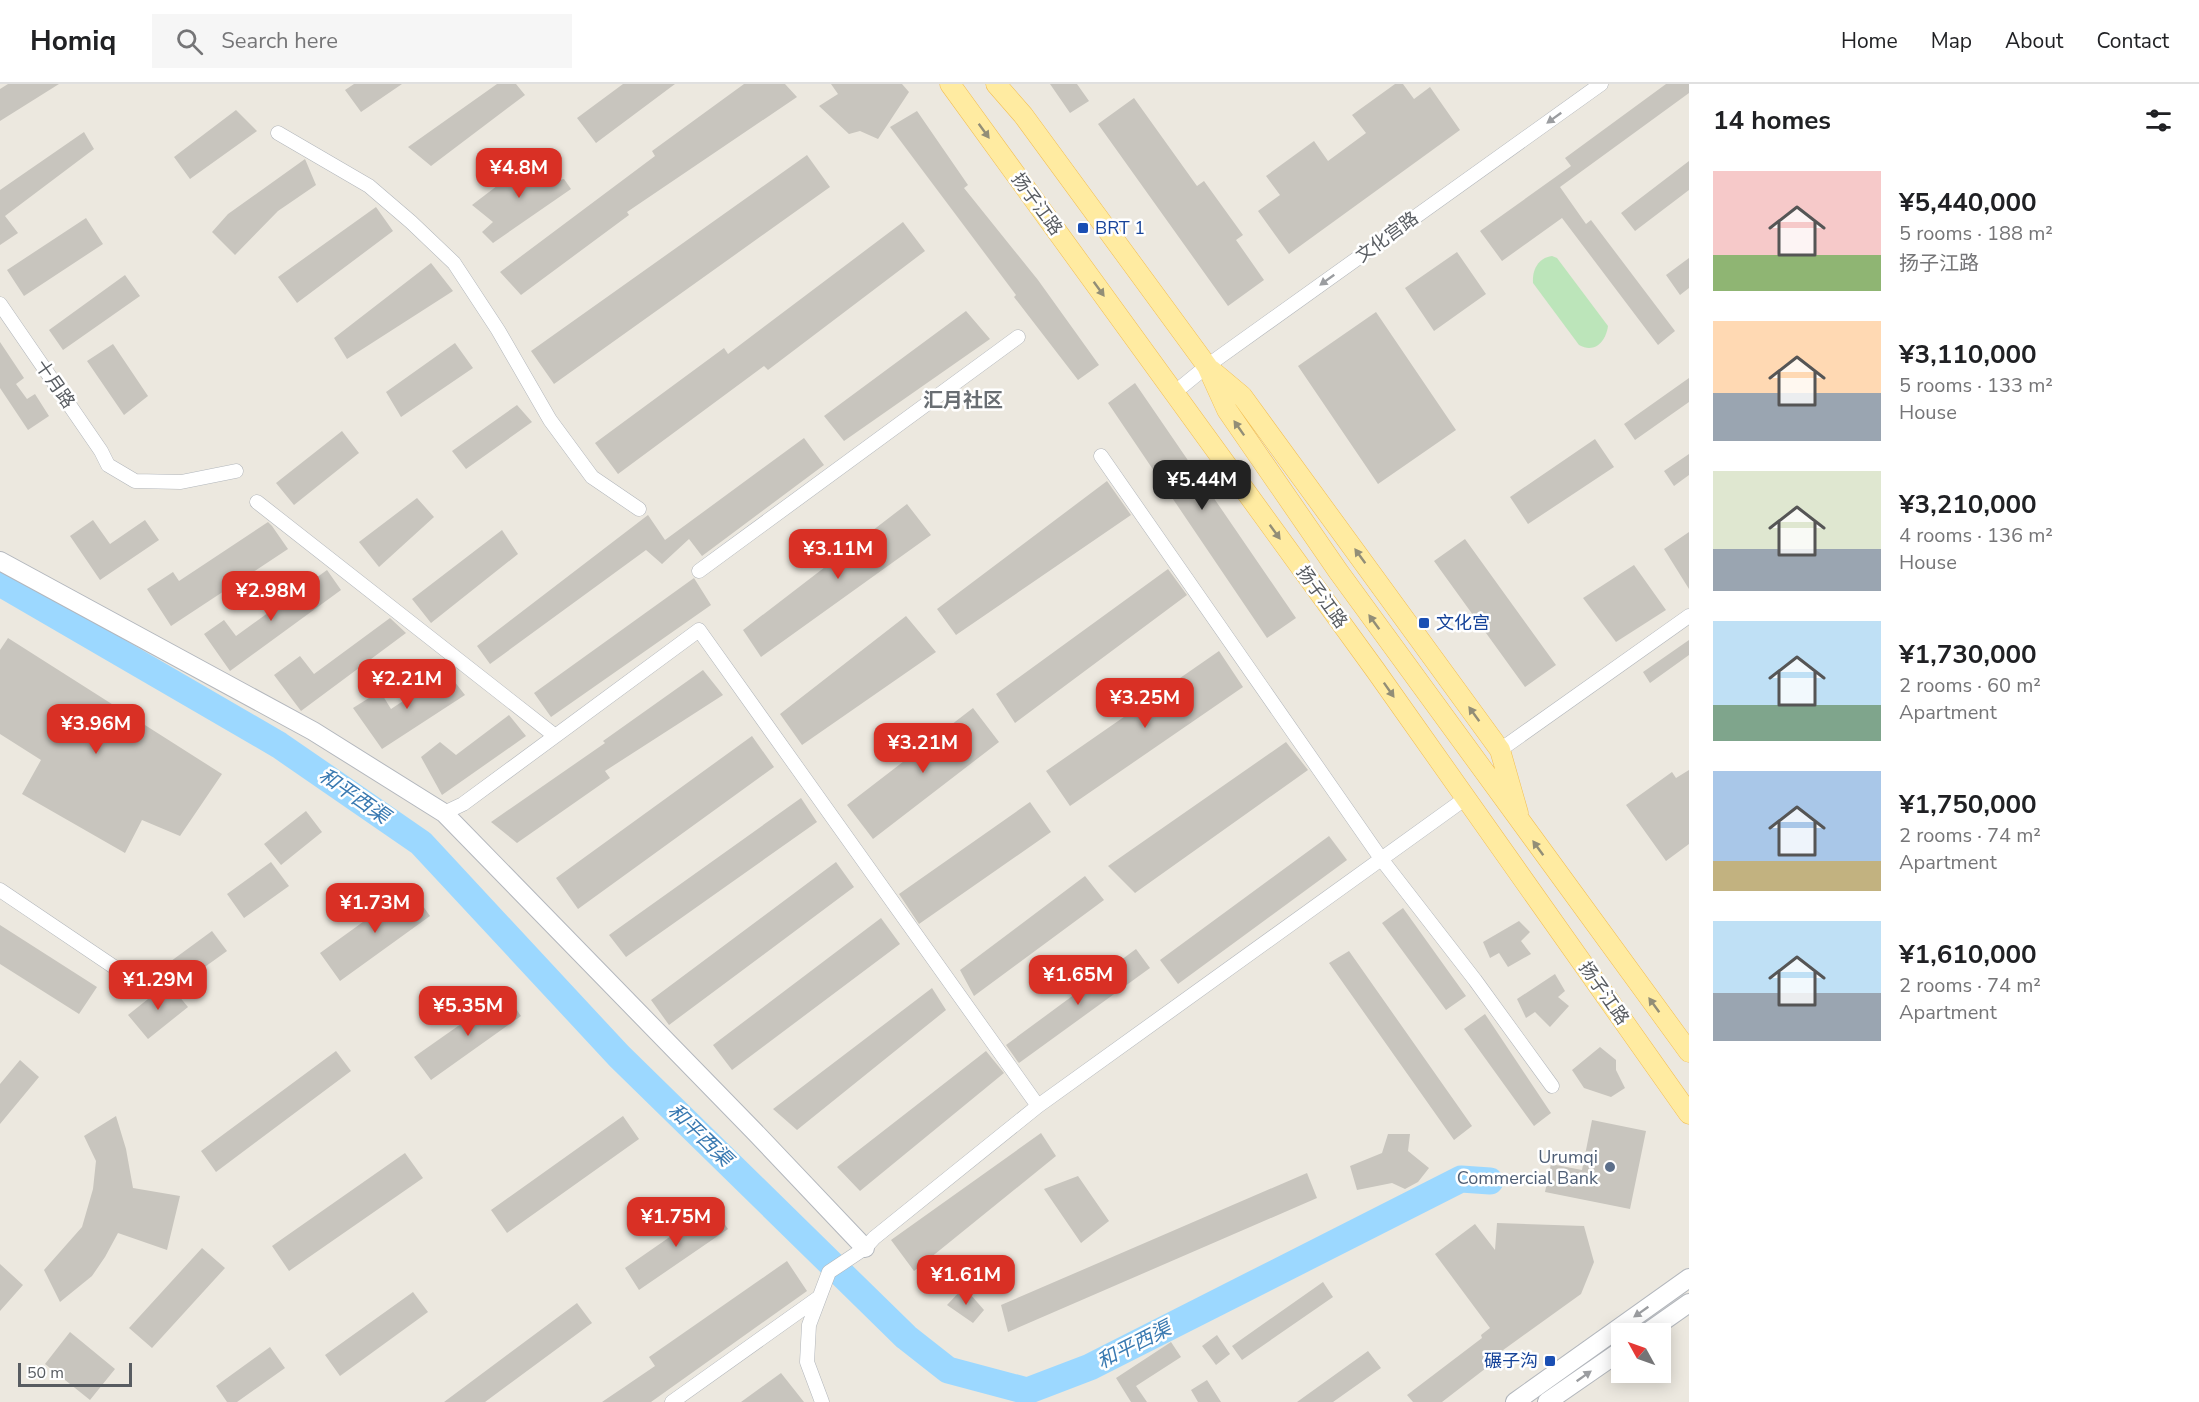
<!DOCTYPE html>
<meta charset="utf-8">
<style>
body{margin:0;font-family:"Nunito Sans","Noto Sans SC",sans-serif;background:#f6f6f6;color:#202124;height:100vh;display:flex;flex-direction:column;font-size:22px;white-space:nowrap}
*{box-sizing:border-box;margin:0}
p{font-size:20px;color:#757577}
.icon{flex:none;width:33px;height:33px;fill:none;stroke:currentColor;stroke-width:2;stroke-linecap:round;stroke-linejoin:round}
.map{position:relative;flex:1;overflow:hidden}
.side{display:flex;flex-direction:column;background:#fff;width:510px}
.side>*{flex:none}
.needle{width:39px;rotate:310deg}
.fabs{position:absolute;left:1611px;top:1239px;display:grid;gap:12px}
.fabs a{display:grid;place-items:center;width:60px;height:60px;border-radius:0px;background:#fff;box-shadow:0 3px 15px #0003;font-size:30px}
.scale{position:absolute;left:18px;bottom:15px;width:114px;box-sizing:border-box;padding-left:6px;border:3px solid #585c61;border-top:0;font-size:16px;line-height:21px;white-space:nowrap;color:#585c61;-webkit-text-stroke:4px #fff;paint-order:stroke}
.price{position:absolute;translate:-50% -51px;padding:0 14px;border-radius:12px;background:#d93025;color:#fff;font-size:20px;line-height:39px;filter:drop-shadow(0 2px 3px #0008)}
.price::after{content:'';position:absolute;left:50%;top:36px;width:18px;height:14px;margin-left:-9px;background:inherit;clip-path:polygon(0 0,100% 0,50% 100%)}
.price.active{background:#222;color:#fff}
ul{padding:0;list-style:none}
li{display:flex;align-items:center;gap:18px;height:150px;padding:0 24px}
li span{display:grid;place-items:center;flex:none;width:168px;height:120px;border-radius:0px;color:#555}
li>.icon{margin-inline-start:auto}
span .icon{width:72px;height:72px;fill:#fffc;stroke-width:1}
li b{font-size:26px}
h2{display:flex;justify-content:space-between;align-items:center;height:72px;padding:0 24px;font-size:26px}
header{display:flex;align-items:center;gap:36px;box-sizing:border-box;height:84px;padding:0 30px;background:#fff;border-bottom:2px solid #e0e0e0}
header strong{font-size:28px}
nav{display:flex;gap:33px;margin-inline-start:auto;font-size:21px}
.search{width:420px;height:54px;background:#f6f6f6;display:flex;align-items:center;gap:15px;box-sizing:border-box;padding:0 21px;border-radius:0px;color:#757577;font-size:22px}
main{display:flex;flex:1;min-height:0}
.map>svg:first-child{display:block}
.green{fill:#bce5ba}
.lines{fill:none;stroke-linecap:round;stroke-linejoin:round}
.river{stroke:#9cd8ff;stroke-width:27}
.building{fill:#c8c5be}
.street-casing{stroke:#b2b6bb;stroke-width:15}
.secondary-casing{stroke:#b3b7bd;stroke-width:20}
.primary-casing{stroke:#f3be51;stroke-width:21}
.street{stroke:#fff;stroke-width:14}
.secondary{stroke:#fff;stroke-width:18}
.primary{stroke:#ffeba1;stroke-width:20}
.oneway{fill:#9b9da0}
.oneway2{fill:#928e77}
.transit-dot{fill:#1a4fb4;stroke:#fff;stroke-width:2}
.service-dot{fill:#5c6f8a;stroke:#fff;stroke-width:2}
.labels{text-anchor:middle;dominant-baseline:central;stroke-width:5;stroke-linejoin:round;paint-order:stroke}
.street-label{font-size:18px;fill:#585c61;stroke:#fff}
.transit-label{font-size:18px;fill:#164399;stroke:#fff;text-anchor:start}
.service-label{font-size:18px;fill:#4e5e75;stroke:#fff;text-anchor:end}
.neighbourhood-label{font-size:20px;font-weight:bold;fill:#696e73;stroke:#fff}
.water-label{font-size:20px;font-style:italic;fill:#3979b1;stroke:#fff}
</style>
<header>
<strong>Homiq</strong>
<div class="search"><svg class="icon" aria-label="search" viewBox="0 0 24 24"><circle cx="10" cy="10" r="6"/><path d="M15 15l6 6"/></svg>Search here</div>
<nav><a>Home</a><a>Map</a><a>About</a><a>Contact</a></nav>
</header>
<main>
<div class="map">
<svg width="1689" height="1318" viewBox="0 0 1689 1318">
<rect width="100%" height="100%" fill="#ece8df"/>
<!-- green -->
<path class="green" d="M1552,172L1557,174L1608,242C1606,257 1595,270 1579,261L1533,199C1532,186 1538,174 1552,172Z"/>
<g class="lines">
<!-- river -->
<path class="river" d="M0,499L279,661L421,759L619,972L906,1253L948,1286L1027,1307L1090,1283L1461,1095L1490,1097"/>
</g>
<!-- building -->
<path class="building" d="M8,0H59L0,37V5Z
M354,0H402L361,28L345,6Z
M497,0H516L525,11L431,82L408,63Z
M623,0H675L596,59L577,34Z
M744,0H785L797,13L627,128L629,131L521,211L500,188L655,72L652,67Z
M831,0H902L909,8L878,55L860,47L849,50L819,22L838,10Z
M1050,0H1077L1089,17L1070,29Z
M1395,0H1403L1414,15L1430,3L1460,46L1289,170L1258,127L1280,111L1266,92L1314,57L1328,77L1366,49L1352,31Z
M1666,0H1689V9L1560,103L1586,140L1591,136L1675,247L1658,261L1562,134L1502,177L1480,147L1571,82L1565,74Z
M1134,14L1197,102L1204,97L1243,151L1236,156L1264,196L1228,222L1098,40Z
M236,26L257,47L190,95L174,73Z
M917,27L968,101L964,104L1038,196L1099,281L1078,296L1014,213L1016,211L890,43Z
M84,48L94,65L5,132L18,149L0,161V106Z
M807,71L830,103L554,300L531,267Z
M535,73L554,97L564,95L571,105L493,159L482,148L493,138L472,121Z
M305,75L316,101L278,127L235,171L212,148L228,130Z
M1689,77V106L1635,147L1621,129Z
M376,123L393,147L297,219L278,193Z
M86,134L103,160L24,212L7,186Z
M903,138L925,167L768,286L764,282L618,390L595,359L724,264L728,270Z
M1457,168L1486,210L1434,247L1405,204Z
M1689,174V204L1680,211L1666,191Z
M431,179L453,207L347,275L334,254Z
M125,191L140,212L63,266L49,246Z
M966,227L990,255L844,357L824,332Z
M1376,228L1456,346L1378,400L1298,282Z
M0,258L24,294L16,300L27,315L35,310L49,332L28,346L0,304Z
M455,259L473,284L401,333L386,308Z
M113,260L148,312L124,331L87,277Z
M1689,294V318L1635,356L1624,340Z
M1135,299L1296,534L1267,554L1108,319Z
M517,321L532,338L466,385L452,367Z
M342,347L359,369L294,421L276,399Z
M804,354L824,381L702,472L689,455L662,480L646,466L490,580L477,562L648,431L665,456Z
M1595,355L1614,383L1528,440L1510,413Z
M1689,370V391L1674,402L1664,387Z
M1107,397L1131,431L956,551L937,525Z
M417,414L434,433L379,483L359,458Z
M907,420L931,451L761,573L743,546Z
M93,436L110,460L145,436L159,456L100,496L70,452Z
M268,438L272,442L288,465L171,542L147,505L173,488L179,497Z
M502,446L518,470L431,539L412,515Z
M1689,448V505L1664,465Z
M1465,455L1556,581L1525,603L1434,477Z
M1634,481L1666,526L1616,558L1583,514Z
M1168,485L1187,511L1015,639L996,610Z
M327,486L341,506L230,587L204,550L224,536L236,552Z
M694,494L711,521L551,633L534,609Z
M906,532L936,568L802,661L780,630Z
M390,534L406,549L301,627L274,591L300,572L314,590Z
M8,554L222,690L180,752L142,736L125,769L22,710L41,676L0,650V566Z
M1689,556V571L1650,599L1643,588Z
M1219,567L1243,603L1070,722L1046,687Z
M703,586L723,611L605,687L610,694L517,759L491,738L605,659L603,657Z
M447,588L465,611L382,665L353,624L380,607L391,625Z
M973,624L999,658L873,755L847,721Z
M509,631L526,652L442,711L421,673L440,658L456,671Z
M752,652L774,683L578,825L556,794Z
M1286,658L1308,686L1135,809L1108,782Z
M1689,686V760L1666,777L1626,721L1672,688L1676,694Z
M801,714L817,738L626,873L609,851Z
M1030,718L1051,748L919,840L899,810Z
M306,727L322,748L281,781L264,760Z
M1329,752L1347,776L1178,900L1160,876Z
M271,778L289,802L244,834L227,810Z
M836,778L854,803L669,941L651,916Z
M1085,792L1104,816L974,912L960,886Z
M410,804L430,832L340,897L320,869Z
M1403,824L1466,912L1446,926L1382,839Z
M881,834L900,860L732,986L713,961Z
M1519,837L1530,848L1521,857L1531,870L1508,883L1499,869L1490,874L1483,858Z
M0,841L97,903L79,930L0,880Z
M212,847L227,867L181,900L167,880Z
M1136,865L1150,884L1019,979L1018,978L1006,961Z
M1349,867L1472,1042L1454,1056L1329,879Z
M1555,890L1565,907L1558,913L1569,922L1550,943L1535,928L1526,934L1517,915Z
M168,899L188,923L148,955L128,931Z
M932,904L946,926L797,1046L773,1025Z
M505,909L521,932L431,996L414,973Z
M1485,930L1551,1029L1534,1042L1464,945Z
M1600,963L1616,976V986L1625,1004L1611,1013L1584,1004L1572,986Z
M336,967L351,987L216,1088L201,1067Z
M986,967L1004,989L860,1107L837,1083Z
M20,976L39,993L0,1040V1000Z
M116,1032L126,1065L133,1104L180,1112L167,1166L118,1149L105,1173L92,1192L60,1218L44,1186L82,1143L93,1105L96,1077L84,1052Z
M623,1032L639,1055L507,1149L491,1126Z
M1592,1036L1646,1047L1630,1125L1545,1108L1551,1080L1582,1086Z
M1041,1049L1056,1072L914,1187L891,1156Z
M1388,1050H1410L1408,1067L1429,1084L1418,1098L1405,1105L1392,1099L1357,1106L1350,1082L1382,1069Z
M405,1069L423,1094L289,1187L272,1162Z
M1307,1089L1317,1114L1008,1248L1001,1221Z
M1078,1092L1109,1137L1081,1159L1044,1105Z
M713,1123L728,1145L639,1206L625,1184Z
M1497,1139L1584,1142L1594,1178L1581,1210L1488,1277L1490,1281L1442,1318H1413L1407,1311L1482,1254L1481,1251L1490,1244L1435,1170L1475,1140L1495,1166Z
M202,1164L225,1184L152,1264L129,1244Z
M787,1177L807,1207L651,1318H602L655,1282L649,1273Z
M0,1180L23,1201L0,1227Z
M1323,1198L1333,1213L1242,1276L1232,1262Z
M964,1203L984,1226L973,1239L947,1221Z
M413,1208L428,1228L340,1292L325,1271Z
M577,1219L592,1239L485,1318H444Z
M70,1248L115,1285L90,1316L45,1280Z
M1217,1251L1230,1270L1216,1281L1202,1262Z
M1171,1258L1181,1273L1136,1302L1147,1318H1131L1116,1294Z
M270,1263L285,1284L237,1318H227L216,1302Z
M1368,1267L1381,1284L1333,1318H1297Z
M781,1289L804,1318H741Z
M1207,1296L1221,1318H1198L1191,1306Z"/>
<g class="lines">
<!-- street casing -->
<g class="street-casing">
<path id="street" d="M278,49L369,102L411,138L454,179L498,246L550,336L592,393L639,425
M0,220L101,367L108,381L135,397L181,398L236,387
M1174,309L1207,282L1601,0
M1101,372L1382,776L1475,896L1552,1002
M257,418L554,651
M699,487L1018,253
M1500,666L1689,532
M444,729L463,720L699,546L1038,1022
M0,806L120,887
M672,1318L818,1214
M822,1318L807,1278L809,1241L829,1188L865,1164L874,1154L1038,1022L1466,714"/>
</g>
<!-- secondary casing -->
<g class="secondary-casing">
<path id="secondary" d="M0,477L313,647L444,729L754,1047L865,1164
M1645,1250L1689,1219
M1515,1318L1689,1194
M1547,1318L1622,1266"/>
</g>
<!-- primary casing -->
<g class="primary-casing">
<path id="primary" d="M950,0L1376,587L1689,1030
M996,0L1023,31L1207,282L1227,326L1338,487L1689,968
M1211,286L1242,312L1500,666L1518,729"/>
</g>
<!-- street -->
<use href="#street" class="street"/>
<!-- secondary -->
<use href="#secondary" class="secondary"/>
<!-- primary -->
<use href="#primary" class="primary"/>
</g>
<!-- one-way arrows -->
<defs><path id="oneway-solid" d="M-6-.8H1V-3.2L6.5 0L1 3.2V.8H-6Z" transform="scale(1.5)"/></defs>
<g class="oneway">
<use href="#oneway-solid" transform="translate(1554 34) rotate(144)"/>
<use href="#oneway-solid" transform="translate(1327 196) rotate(144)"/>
<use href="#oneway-solid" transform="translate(1641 1228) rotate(145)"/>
<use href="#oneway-solid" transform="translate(1584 1292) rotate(-35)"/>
</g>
<g class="oneway2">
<use href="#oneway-solid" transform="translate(984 47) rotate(54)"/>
<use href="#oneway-solid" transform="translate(1099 205) rotate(54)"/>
<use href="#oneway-solid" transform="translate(1239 344) rotate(-125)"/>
<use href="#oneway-solid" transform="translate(1275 448) rotate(54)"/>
<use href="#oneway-solid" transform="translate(1360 472) rotate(-126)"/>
<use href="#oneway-solid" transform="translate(1374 538) rotate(-126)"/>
<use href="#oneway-solid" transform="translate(1389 606) rotate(55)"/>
<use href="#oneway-solid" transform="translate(1474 630) rotate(-126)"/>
<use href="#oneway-solid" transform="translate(1538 764) rotate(-126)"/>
<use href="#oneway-solid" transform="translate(1654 921) rotate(-126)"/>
</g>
<!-- markers -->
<g class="transit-dot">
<rect x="1077" y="138" width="12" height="12" rx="3"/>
<rect x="1418" y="533" width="12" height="12" rx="3"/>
<rect x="1544" y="1271" width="12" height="12" rx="3"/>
</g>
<circle class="service-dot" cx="1610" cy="1083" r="6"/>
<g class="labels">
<!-- street labels -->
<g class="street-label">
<text transform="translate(1037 120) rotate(54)">扬子江路</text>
<text transform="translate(1387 153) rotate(-36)">文化宫路</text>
<text transform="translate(55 300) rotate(55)">十月路</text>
<text transform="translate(1322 513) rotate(54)">扬子江路</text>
<text transform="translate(1604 909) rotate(55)">扬子江路</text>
</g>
<!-- transit labels -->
<g class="transit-label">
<text x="1095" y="144">BRT 1</text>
<text x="1436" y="539">文化宫</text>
<text x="1538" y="1277" text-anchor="end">碾子沟</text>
</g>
<!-- service labels -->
<g class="service-label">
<text x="1598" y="1073">Urumqi<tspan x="1598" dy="21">Commercial Bank</tspan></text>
</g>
<!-- neighbourhood labels -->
<g class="neighbourhood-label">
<text x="963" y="316">汇月社区</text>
</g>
<!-- water labels -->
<g class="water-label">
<text transform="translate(354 712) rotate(35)">和平西渠</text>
<text transform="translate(700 1051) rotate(44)">和平西渠</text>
<text transform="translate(1134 1261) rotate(-27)">和平西渠</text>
</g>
</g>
</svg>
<div class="fabs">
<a><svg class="needle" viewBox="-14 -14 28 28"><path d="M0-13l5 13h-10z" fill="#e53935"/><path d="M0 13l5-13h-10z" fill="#757577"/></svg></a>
</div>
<div class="scale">50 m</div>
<b class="price" style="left:519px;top:115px">¥4.8M</b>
<b class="price active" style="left:1202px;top:427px">¥5.44M</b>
<b class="price" style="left:838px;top:496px">¥3.11M</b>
<b class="price" style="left:271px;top:538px">¥2.98M</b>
<b class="price" style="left:407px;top:626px">¥2.21M</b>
<b class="price" style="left:1145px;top:645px">¥3.25M</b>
<b class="price" style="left:96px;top:671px">¥3.96M</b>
<b class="price" style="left:923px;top:690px">¥3.21M</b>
<b class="price" style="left:375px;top:850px">¥1.73M</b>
<b class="price" style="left:1078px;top:922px">¥1.65M</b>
<b class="price" style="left:158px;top:927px">¥1.29M</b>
<b class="price" style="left:468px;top:953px">¥5.35M</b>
<b class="price" style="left:676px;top:1164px">¥1.75M</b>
<b class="price" style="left:966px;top:1222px">¥1.61M</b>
</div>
<section class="side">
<h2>14 homes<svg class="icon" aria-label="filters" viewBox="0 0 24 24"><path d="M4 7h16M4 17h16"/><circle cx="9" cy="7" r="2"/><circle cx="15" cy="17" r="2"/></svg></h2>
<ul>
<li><span style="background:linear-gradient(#f6c9c9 70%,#8fb573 0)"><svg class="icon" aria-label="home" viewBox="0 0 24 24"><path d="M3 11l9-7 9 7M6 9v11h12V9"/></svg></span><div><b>¥5,440,000</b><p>5 rooms · 188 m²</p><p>扬子江路</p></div></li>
<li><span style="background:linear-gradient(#ffd9b3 60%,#9aa5b1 0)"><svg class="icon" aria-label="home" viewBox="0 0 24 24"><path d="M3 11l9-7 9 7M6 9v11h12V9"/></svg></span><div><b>¥3,110,000</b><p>5 rooms · 133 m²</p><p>House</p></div></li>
<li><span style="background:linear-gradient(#dfe7d0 65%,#9aa5b1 0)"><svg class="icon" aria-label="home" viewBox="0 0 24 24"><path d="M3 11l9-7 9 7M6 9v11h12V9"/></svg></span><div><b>¥3,210,000</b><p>4 rooms · 136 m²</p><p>House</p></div></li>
<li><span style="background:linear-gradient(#bfe0f5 70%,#7fa58c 0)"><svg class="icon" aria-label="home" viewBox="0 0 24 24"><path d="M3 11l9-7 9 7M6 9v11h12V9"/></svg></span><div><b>¥1,730,000</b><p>2 rooms · 60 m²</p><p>Apartment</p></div></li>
<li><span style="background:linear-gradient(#a9c7e8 75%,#c2b280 0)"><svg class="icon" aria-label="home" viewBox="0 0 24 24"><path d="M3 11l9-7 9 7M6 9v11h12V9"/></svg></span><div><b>¥1,750,000</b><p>2 rooms · 74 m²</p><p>Apartment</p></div></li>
<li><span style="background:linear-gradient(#bfe0f5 60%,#9aa5b1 0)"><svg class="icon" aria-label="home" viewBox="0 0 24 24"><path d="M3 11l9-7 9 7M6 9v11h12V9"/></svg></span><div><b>¥1,610,000</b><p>2 rooms · 74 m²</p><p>Apartment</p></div></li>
</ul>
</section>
</main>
